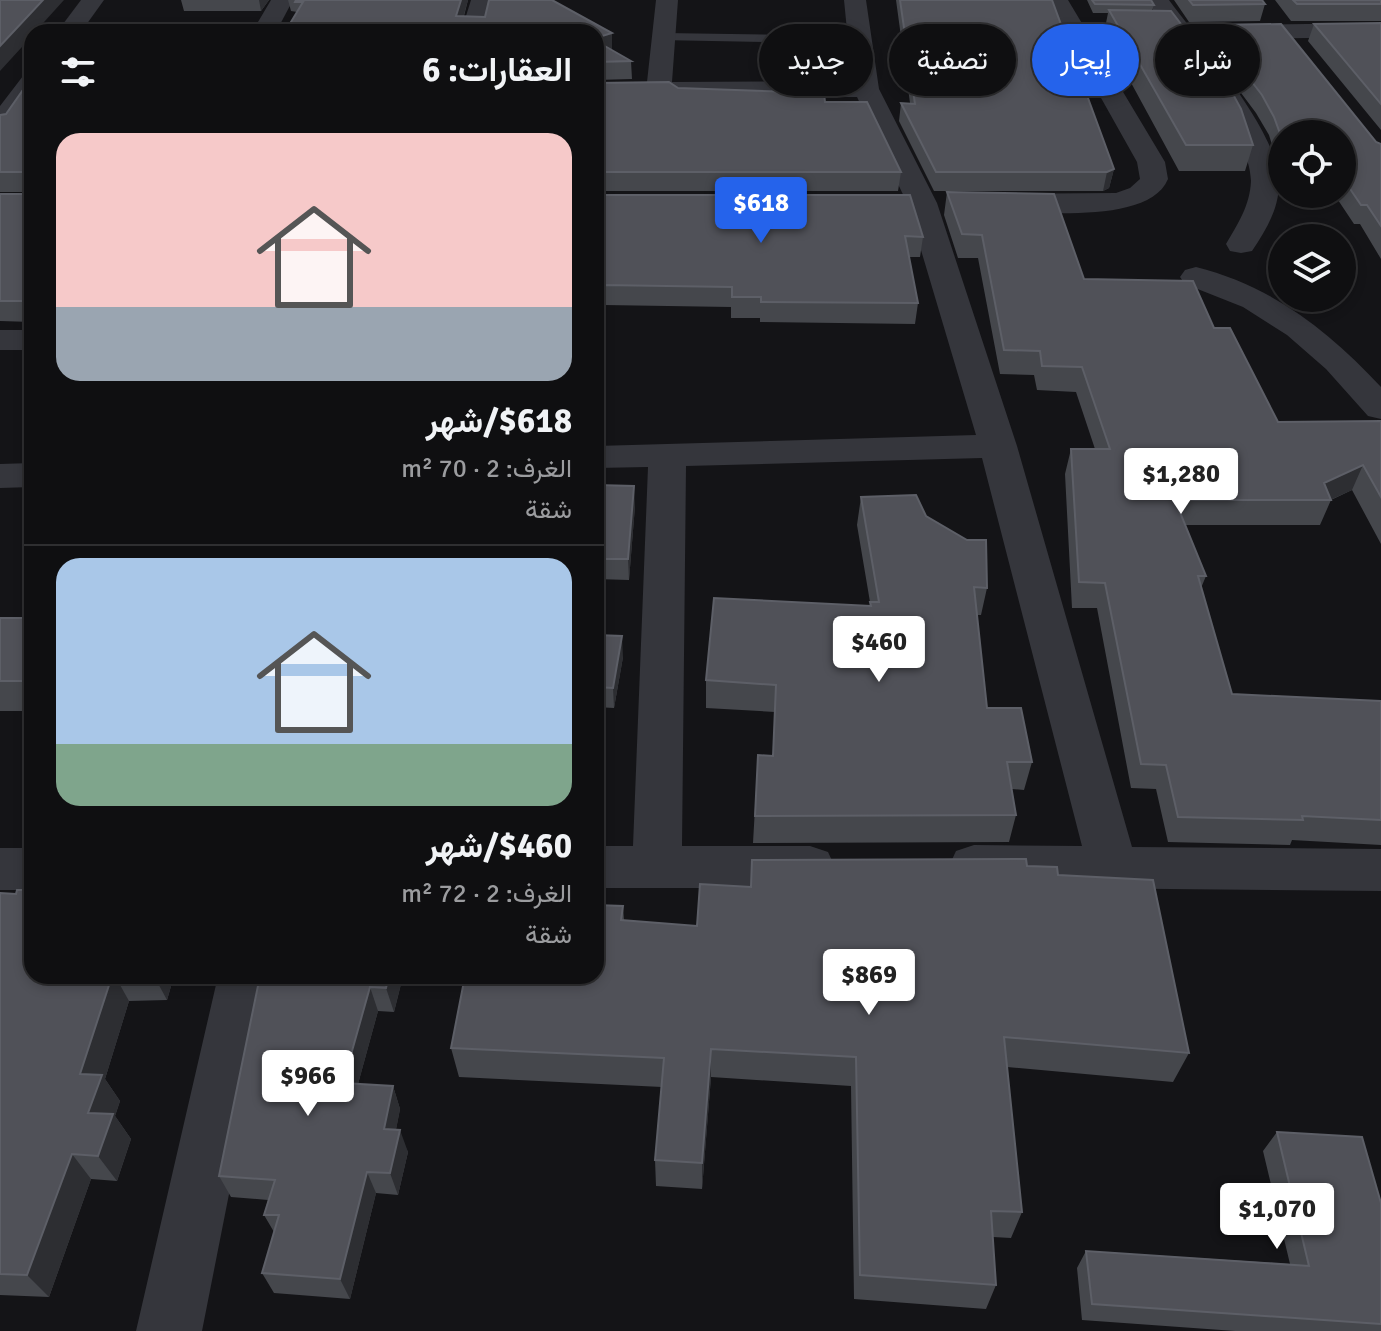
<!DOCTYPE html>
<html lang="ar">
<meta charset="utf-8">
<style>
body{margin:0;font-family:Signika,Vazirmatn,sans-serif;background:#1d1d1f;color:#f1f3f6;direction:rtl;height:100vh;display:flex;flex-direction:column;font-size:30px;white-space:nowrap}
*{box-sizing:border-box;margin:0}
p{font-size:26px;color:#9b9c9f}
.icon{flex:none;width:44px;height:44px;fill:none;stroke:currentColor;stroke-width:2;stroke-linecap:round;stroke-linejoin:round}
.map{position:relative;flex:1;overflow:hidden;direction:ltr}
.panel{position:absolute;left:24px;top:24px;width:580px;height:960px;display:flex;flex-direction:column;background:#0f0f11;border-radius:24px;box-shadow:0 4px 12px #0003,0 0 0 2px #2f2f31;direction:rtl}
.panel>*{flex:none}
.top-card{position:absolute;left:628px;top:24px;width:632px;height:72px;direction:rtl;display:flex;gap:16px}
.buttons{position:absolute;left:1268px;top:120px;display:grid;gap:16px}
.buttons a{display:grid;place-items:center;width:88px;height:88px;border-radius:50%;background:#0f0f11;box-shadow:0 4px 12px #0003,0 0 0 2px #2f2f31;font-size:40px}
.price{position:absolute;translate:-50% -68px;padding:0 18px;border-radius:8px;background:#fff;color:#222;font-size:26px;line-height:52px;filter:drop-shadow(0 2px 4px #0008)}
.price::after{content:'';position:absolute;left:50%;top:48px;width:24px;height:18px;margin-left:-12px;background:inherit;clip-path:polygon(0 0,100% 0,50% 100%)}
.price.current{background:#2563eb;color:#fff}
ul{padding:0;list-style:none}
li{display:grid;align-content:center;gap:16px;height:424px;padding:0 32px}
li+li{border-top:2px solid #2f2f31}
li span{display:grid;place-items:center;height:248px;border-radius:24px;color:#555}
li>.icon{margin-inline-start:auto}
span .icon{width:144px;height:144px;fill:#fffc;stroke-width:1}
li b{font-size:34px}
h2{display:flex;justify-content:space-between;align-items:center;height:96px;padding:0 32px;font-size:34px}
.chip{padding:0 28px;border-radius:36px;background:#0f0f11;box-shadow:0 4px 12px #0003,0 0 0 2px #2f2f31;font-size:28px;line-height:72px}
.chip.current{background:#2563eb;color:#fff}
.map>svg:first-child{display:block}
.lines{fill:none;stroke-linecap:round;stroke-linejoin:round}
.service{fill:#35363c;fill-rule:evenodd}
.minor{fill:#35363c;fill-rule:evenodd}
.wall{fill:#45474c}
.shaded-wall{fill:#2d2e32}
.building{fill:#505158;stroke:#5d5f67;stroke-width:2}
</style>
<div class="map">
<svg width="1381" height="1331" viewBox="0 0 1381 1331">
<rect width="100%" height="100%" fill="#141417"/>
<g class="lines">
<!-- service -->
<path class="service" d="M664,33L859,36L866,40L859,44L659,40V34Z"/>
<!-- minor -->
<path class="minor" d="M81,0H104L81,32H57Z
M271,0H293L276,32H252Z
M471,0H493L485,32H461Z
M656,0H678L672,82L852,81L844,0H866L879,89L937,203L1017,446L1132,847L1381,849V891L974,887L956,881L949,866L956,851L974,845L1082,846L982,458L686,466L682,846H810L828,852L835,867L828,882L810,888H596V846H633L648,467L596,468V446L976,435L907,203L857,97L596,98V82H647Z
M1046,0H1068L1165,162L1168,179C1149,225 1039,211 996,212L986,209L981,203L986,197L996,194L1116,193L1130,188L1140,179L1137,162Z
M1146,0H1169C1199,41 1280,133 1279,183C1279,209 1266,230 1252,251L1241,253L1230,251L1226,244C1238,224 1250,205 1251,181C1251,132 1175,42 1146,0Z
M1381,23V37L1227,39L1219,37L1215,32L1219,27L1227,25Z
M32,73V99L10,131L0,133V106L23,76Z
M1196,267C1272,286 1329,331 1381,387V419L1368,416L1326,369L1287,335L1243,307L1185,284L1180,277L1185,270Z
M0,330H32V350H0Z
M32,463V487L0,488V464Z
M0,848H32V890H0Z
M218,976H272L202,1331H136Z"/>
</g>
<!-- wall -->
<path class="wall" d="M181,0H269L261,11H184Z
M288,0H468L464,16L485,17L489,0H552L612,33V50L631,61L632,79L596,80V32H285L297,12L291,11Z
M896,0H1052L1114,169L1109,188L1103,191H934L899,121L901,103H910Z
M1087,0H1151L1154,5L1152,10L1253,145L1245,171H1179L1104,33L1108,13H1093Z
M1174,0H1262L1265,4L1260,21L1189,22Z
M1275,0H1381V21H1291Z
M1381,23V130L1308,41L1314,24Z
M1208,25L1376,142L1381,144V259L1360,224H1354L1334,194H1342V134H1282V171H1280L1269,135L1256,113L1203,42Z
M596,83L678,88L825,102L901,172L898,191H596Z
M32,87V322L0,321V194H27V192H0V115L6,114Z
M947,192L1084,279L1214,328L1278,422L1381,421V544L1352,490L1331,500L1320,525H1185L1206,576L1201,588L1232,694L1381,701V845L1292,840L1290,845L1168,842L1156,789L1131,788L1097,608H1072L1065,474L1071,449H1095L1076,392L1037,390L1034,375L1000,374L978,258H958L944,215Z
M596,195L923,237L920,257H909L918,303L915,324L760,322V318H731V307L604,305L603,314H596Z
M596,485L635,506L629,580L596,579Z
M861,497L926,516L987,588L981,615H977L987,708L1032,762L1024,790L1012,789L1016,815L1009,842L753,843L758,755L773,756L775,712L706,708V680L870,606V602L857,525Z
M0,618H32V711H0Z
M596,635L623,657L614,708L596,707Z
M1027,866L1058,875L1189,1053L1173,1082L1007,1067L1022,1212L1011,1238L993,1237L996,1285L986,1309L854,1299L851,1086L711,1077L702,1189L656,1186L655,1160L662,1087L459,1077L451,1048L623,906L624,920L697,926L751,887Z
M26,890L32,976H174L167,1000L129,1001L105,1079L120,1101L115,1116L131,1139L117,1181L91,1179L49,1297L0,1295V893L16,894Z
M260,976H403L394,1012L378,1011L358,1084L393,1086L400,1109L396,1129L408,1152L398,1195L376,1193L350,1299L274,1293L262,1273L274,1232L264,1215L268,1200L231,1197L219,1176Z
M1277,1132L1381,1203V1331H1235L1082,1320L1077,1268L1086,1251L1290,1264L1263,1151Z"/>
<!-- shaded-wall -->
<path class="shaded-wall" d="M43,0H64L35,32H32V36L0,71V46Z
M259,0H269L261,11Z
M461,0H468L459,32L456,16Z
M612,33V51L596,56V38Z
M1114,169L1109,188L1103,191L1107,172Z
M1363,465L1352,490L1330,500L1324,483Z
M634,486L635,506L629,580L628,559Z
M622,636L623,657L614,708L613,688Z
M112,976H115L129,1001L105,1079L120,1101L115,1116L131,1139L117,1181L98,1156L80,1074Z
M154,976H174L167,1000Z
M389,976H403L394,1012L386,988Z
M370,987L378,1011L352,1106L343,1083Z
M711,1049V1077L702,1189V1163Z
M393,1086L400,1109L392,1151L384,1129Z
M400,1130L408,1152L398,1195L390,1173Z
M72,1154L91,1179L49,1297L27,1275Z
M367,1172L376,1193L350,1299L340,1279Z"/>
<!-- building -->
<path class="building" d="M0,0H43L0,46Z
M296,0H461L456,16L485,17L489,0H552L612,33L596,38V32H285L303,2H295Z
M900,0H1052L1114,169L1107,172H936L901,103L915,104Z
M1092,0H1151L1154,5L1095,4Z
M1189,0H1262L1265,4L1193,5Z
M1293,0H1381V4H1297Z
M1109,10L1171,11L1229,87L1241,109L1253,145H1186Z
M1381,23V104L1314,24Z
M1281,24L1376,142L1381,144V226L1367,205H1361L1342,177V134H1282V139L1274,117L1262,95L1208,25Z
M596,41L631,61L596,62Z
M669,82L678,88L824,93L825,102H867L901,172H596V83Z
M25,87H32V301H0V194H27V172H0V115L6,114Z
M947,192L1054,194L1084,279L1193,281L1214,328H1230L1278,422L1381,421V497L1363,465L1324,483L1331,500H1175L1206,576H1198L1232,694L1381,701V820L1302,816L1303,820L1178,817L1166,765L1141,764L1105,583L1079,582L1071,449H1110L1082,367L1042,366L1040,351L1004,350L982,235L962,234Z
M596,195H910L923,237L905,236L918,303L761,302V297H732V287L603,285L602,293H596Z
M596,485L634,486L628,559H596Z
M916,495L926,516L967,540H986L987,588L974,587L987,708H1021L1032,762H1007L1016,815L755,816L758,755L773,756L776,685L706,680L714,598L871,606L870,602H879L861,497Z
M0,618H32V681H0Z
M596,635L622,636L613,688L596,687Z
M1026,859L1027,866L1057,867L1058,875L1153,880L1189,1053L1004,1037L1022,1212L991,1211L996,1285L860,1275L856,1057L711,1049L702,1163L655,1160L664,1058L451,1048L465,976H596V905L623,906L621,920L697,926L700,884L751,887L752,860Z
M32,875V976H112L80,1074L102,1075L88,1113L113,1114L98,1156L72,1154L27,1275L0,1274V893L16,894L17,890H26Z
M260,976H389L386,988L370,987L343,1083L393,1086L384,1129L400,1130L390,1173L367,1172L340,1279L262,1273L279,1215H264L275,1180L219,1176Z
M1277,1132L1362,1137L1381,1203V1324L1092,1304L1086,1251L1309,1266Z"/>
</svg>
<div class="buttons">
<a><svg class="icon" aria-label="locate" viewBox="0 0 24 24"><circle cx="12" cy="12" r="6"/><path d="M12 2v4M12 18v4M2 12h4M18 12h4"/></svg></a>
<a><svg class="icon" aria-label="layers" viewBox="0 0 24 24"><path d="M12 4l9 5-9 5-9-5zM3 14l9 5 9-5"/></svg></a>
</div>
<b class="price current" style="left:761px;top:245px">$618</b>
<b class="price" style="left:1181px;top:516px">$1,280</b>
<b class="price" style="left:879px;top:684px">$460</b>
<b class="price" style="left:869px;top:1017px">$869</b>
<b class="price" style="left:308px;top:1118px">$966</b>
<b class="price" style="left:1277px;top:1251px">$1,070</b>
<div class="top-card">
<a class="chip">شراء</a>
<a class="chip current">إيجار</a>
<a class="chip">تصفية</a>
<a class="chip">جديد</a>
</div>
<section class="panel">
<h2>العقارات: 6<svg class="icon" aria-label="filters" viewBox="0 0 24 24"><path d="M4 7h16M4 17h16"/><circle cx="9" cy="7" r="2"/><circle cx="15" cy="17" r="2"/></svg></h2>
<ul>
<li><span style="background:linear-gradient(#f6c9c9 70%,#9aa5b1 0)"><svg class="icon" aria-label="home" viewBox="0 0 24 24"><path d="M3 11l9-7 9 7M6 9v11h12V9"/></svg></span><div><b>$618/شهر</b><p>الغرف: 2 · 70 m²</p><p>شقة</p></div></li>
<li><span style="background:linear-gradient(#a9c7e8 75%,#7fa58c 0)"><svg class="icon" aria-label="home" viewBox="0 0 24 24"><path d="M3 11l9-7 9 7M6 9v11h12V9"/></svg></span><div><b>$460/شهر</b><p>الغرف: 2 · 72 m²</p><p>شقة</p></div></li>
</ul>
</section>
</div>
